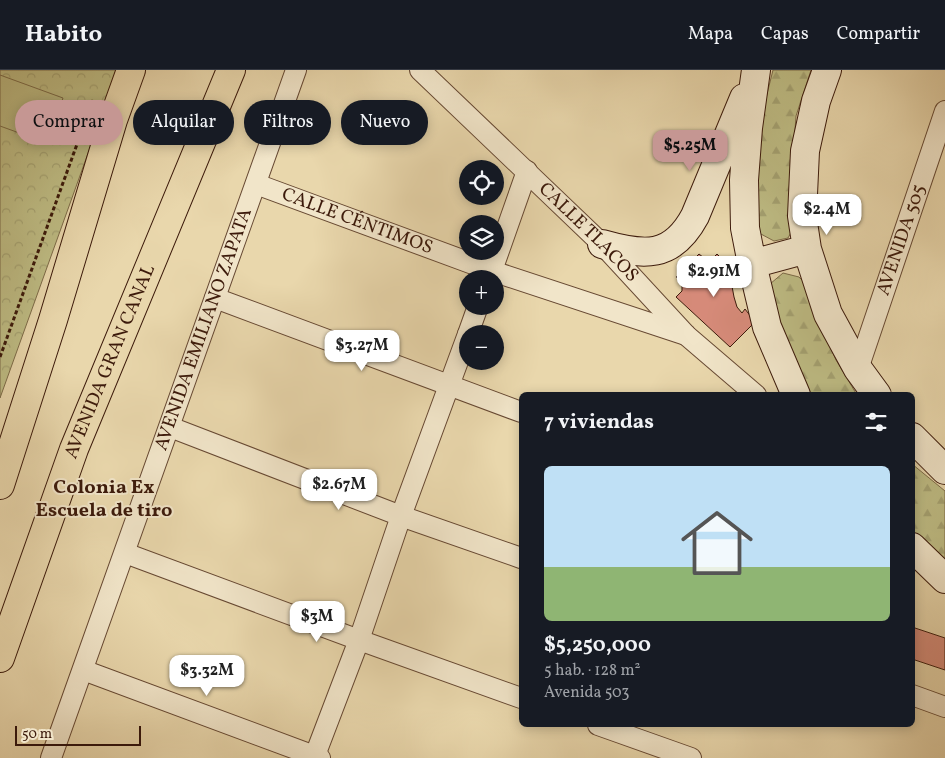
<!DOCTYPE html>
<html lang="es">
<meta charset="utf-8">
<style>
body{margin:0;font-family:Vollkorn,serif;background:#20242c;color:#f1f3f6;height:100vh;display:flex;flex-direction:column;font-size:19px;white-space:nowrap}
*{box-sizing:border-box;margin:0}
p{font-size:16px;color:#9ea1a6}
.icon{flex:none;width:28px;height:28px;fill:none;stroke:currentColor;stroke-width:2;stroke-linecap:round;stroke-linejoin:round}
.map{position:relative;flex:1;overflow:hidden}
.drawer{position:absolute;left:519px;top:322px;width:396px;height:335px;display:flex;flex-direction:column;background:#171b24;border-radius:8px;box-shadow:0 2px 12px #0003}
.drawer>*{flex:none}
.guide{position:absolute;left:15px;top:30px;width:429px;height:45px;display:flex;gap:10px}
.fabs{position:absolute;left:459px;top:90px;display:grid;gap:10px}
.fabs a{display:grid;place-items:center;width:45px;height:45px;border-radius:50%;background:#171b24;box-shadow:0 2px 12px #0003;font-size:25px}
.scale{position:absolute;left:15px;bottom:12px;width:126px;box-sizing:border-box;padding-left:5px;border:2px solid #3c1a0b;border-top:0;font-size:14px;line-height:18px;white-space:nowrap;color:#3c1a0b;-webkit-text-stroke:4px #f1e5c9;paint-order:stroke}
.price{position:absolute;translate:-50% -42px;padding:0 11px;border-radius:10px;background:#fff;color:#222;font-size:16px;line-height:32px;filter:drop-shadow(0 1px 2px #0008)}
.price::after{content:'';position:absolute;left:50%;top:30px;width:15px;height:11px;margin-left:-8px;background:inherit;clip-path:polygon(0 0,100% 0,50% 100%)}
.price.on{background:#c59692;color:#111}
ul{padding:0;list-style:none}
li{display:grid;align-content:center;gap:10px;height:265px;padding:0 25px}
li span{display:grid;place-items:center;height:155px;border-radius:8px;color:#555}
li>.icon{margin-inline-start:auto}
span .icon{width:90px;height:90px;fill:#fffc;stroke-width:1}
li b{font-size:21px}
h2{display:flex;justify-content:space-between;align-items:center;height:60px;padding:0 25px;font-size:21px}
.tag{padding:0 18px;border-radius:22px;background:#171b24;box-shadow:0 2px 12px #0003;font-size:18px;line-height:45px}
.tag.on{background:#c59692;color:#111}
header{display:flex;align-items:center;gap:30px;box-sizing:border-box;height:70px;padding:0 25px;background:#171b24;border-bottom:1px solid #363941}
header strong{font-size:24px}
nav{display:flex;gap:28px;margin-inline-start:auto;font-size:18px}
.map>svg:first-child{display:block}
.forest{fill:url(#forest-firs);stroke:#7d6b48}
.park{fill:url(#park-crowns);stroke:#7d6b48}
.pitch{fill:#bebc84;stroke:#7d6b48}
.building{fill:#d78b7a;stroke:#3c1a0b}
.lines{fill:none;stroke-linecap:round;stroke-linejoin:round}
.street-casing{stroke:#674933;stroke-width:22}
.secondary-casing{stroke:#3c1a0b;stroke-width:30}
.primary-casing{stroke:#3c1a0b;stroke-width:30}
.path{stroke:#3c1a0b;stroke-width:3;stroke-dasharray:4 2.5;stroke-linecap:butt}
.street{stroke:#f1e5c9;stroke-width:20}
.secondary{stroke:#f1e5c9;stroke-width:28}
.primary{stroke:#e9d7ac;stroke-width:28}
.labels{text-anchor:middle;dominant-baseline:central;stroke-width:4;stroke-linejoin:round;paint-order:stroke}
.street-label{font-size:19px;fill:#3c1a0b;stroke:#f1e5c9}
.neighbourhood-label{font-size:20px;font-weight:bold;fill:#3c1a0b;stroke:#f1e5c9}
</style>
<header>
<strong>Habito</strong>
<nav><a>Mapa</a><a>Capas</a><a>Compartir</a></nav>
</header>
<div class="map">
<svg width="945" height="688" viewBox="0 0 945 688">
<defs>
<pattern id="forest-firs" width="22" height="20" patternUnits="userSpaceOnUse" patternTransform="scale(1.25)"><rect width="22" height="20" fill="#bebc84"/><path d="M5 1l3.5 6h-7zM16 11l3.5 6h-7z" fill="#a4a171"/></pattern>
<pattern id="park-crowns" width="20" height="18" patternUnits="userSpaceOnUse" patternTransform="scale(1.25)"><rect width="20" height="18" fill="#bebc84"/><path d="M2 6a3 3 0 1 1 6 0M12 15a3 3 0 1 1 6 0" fill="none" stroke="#a4a171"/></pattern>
</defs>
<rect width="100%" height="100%" fill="#e9d7ac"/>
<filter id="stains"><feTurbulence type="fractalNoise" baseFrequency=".004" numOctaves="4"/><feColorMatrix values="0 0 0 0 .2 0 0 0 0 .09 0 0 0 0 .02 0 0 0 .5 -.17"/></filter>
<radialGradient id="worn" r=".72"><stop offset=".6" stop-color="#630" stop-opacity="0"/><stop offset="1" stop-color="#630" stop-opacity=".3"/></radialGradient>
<!-- forest -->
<path class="forest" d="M773,0H811L796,46L794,74L793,159L788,168L774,171L759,163L755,148L759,56Z
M783,203L799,207L805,213L814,240L836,290L857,325H805L773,251L770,214Z
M912,394L945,421V494L913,462Z"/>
<!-- park -->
<path class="park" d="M0,0H118L0,328Z"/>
<!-- pitch -->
<path class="pitch" d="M0,5L63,28L47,73L0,56Z"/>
<!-- building -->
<path class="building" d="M699,184L709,192L717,184L728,195L734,227L737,237L742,243L745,239L755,252L730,277L676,227L682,221V212L676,207Z
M912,557L945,568V600L912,589Z"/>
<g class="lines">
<!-- street casing -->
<g class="street-casing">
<g id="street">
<path id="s1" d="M420,0L602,174L686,265L756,325"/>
<path id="s2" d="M256,114L492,201L686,265"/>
<path d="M489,209L527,101"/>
<path d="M215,228L521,342"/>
<path d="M468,264L478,236"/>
<path id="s3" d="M858,299L945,41"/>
<path d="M170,357L401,446L521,488"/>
<path d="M125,483L359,570L521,628"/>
<path d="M83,600L320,688"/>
<path d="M912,625L945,637"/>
<path d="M598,655L691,688"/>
<path id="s4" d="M51,688L296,0"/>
<path d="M314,688L359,570L401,446L468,264"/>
</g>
</g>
<!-- secondary casing -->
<g class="secondary-casing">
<path id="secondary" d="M756,0L748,58L744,110L745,158L752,194L767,257L796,325
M827,0L816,31L805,81L802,146L807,179L828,244L858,299L877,325
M602,174C644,186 672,189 695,146L744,28
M752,194L807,179
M912,367L945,400
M912,477L945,509"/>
</g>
<!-- primary casing -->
<g class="primary-casing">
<g id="primary">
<path d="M0,415L53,250L113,50L131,0"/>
<path id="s5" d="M0,588L74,379L231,0"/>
</g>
</g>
<!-- path -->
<path class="path" d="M0,287L93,30"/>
<!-- street -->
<use href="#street" class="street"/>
<!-- secondary -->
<use href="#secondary" class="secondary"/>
<!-- primary -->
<use href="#primary" class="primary"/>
</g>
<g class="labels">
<!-- street labels -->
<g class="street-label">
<text stroke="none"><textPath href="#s2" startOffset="108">CALLE CÉNTIMOS</textPath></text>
<text stroke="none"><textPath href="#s1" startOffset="234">CALLE TLACOS</textPath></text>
<text stroke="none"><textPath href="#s3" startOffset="136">AVENIDA 505</textPath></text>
<text stroke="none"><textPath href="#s4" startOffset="455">AVENIDA EMILIANO ZAPATA</textPath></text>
<text stroke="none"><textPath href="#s5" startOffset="316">AVENIDA GRAN CANAL</textPath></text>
</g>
<!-- neighbourhood labels -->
<g class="neighbourhood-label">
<text x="104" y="418">Colonia Ex<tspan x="104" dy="23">Escuela de tiro</tspan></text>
</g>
</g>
<rect width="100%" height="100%" filter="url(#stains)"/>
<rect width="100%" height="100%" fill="url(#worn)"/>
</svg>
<div class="fabs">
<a><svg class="icon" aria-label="locate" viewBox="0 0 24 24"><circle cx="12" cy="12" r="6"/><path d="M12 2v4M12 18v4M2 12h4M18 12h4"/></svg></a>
<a><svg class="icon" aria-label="layers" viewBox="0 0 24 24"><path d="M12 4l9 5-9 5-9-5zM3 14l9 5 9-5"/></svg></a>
<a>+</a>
<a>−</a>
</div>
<div class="scale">50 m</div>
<b class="price on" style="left:690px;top:102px">$5.25M</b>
<b class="price" style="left:827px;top:166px">$2.4M</b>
<b class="price" style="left:714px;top:228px">$2.91M</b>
<b class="price" style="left:362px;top:302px">$3.27M</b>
<b class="price" style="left:339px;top:441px">$2.67M</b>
<b class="price" style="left:317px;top:573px">$3M</b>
<b class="price" style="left:207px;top:627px">$3.32M</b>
<div class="guide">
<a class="tag on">Comprar</a>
<a class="tag">Alquilar</a>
<a class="tag">Filtros</a>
<a class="tag">Nuevo</a>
</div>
<section class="drawer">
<h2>7 viviendas<svg class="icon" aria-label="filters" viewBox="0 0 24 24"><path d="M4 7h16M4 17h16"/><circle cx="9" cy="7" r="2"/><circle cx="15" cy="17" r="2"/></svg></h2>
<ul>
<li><span style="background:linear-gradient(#bfe0f5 65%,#8fb573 0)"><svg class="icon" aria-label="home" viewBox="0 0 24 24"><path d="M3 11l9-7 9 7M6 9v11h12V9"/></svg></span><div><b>$5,250,000</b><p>5 hab. · 128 m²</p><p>Avenida 503</p></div></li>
</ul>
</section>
</div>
